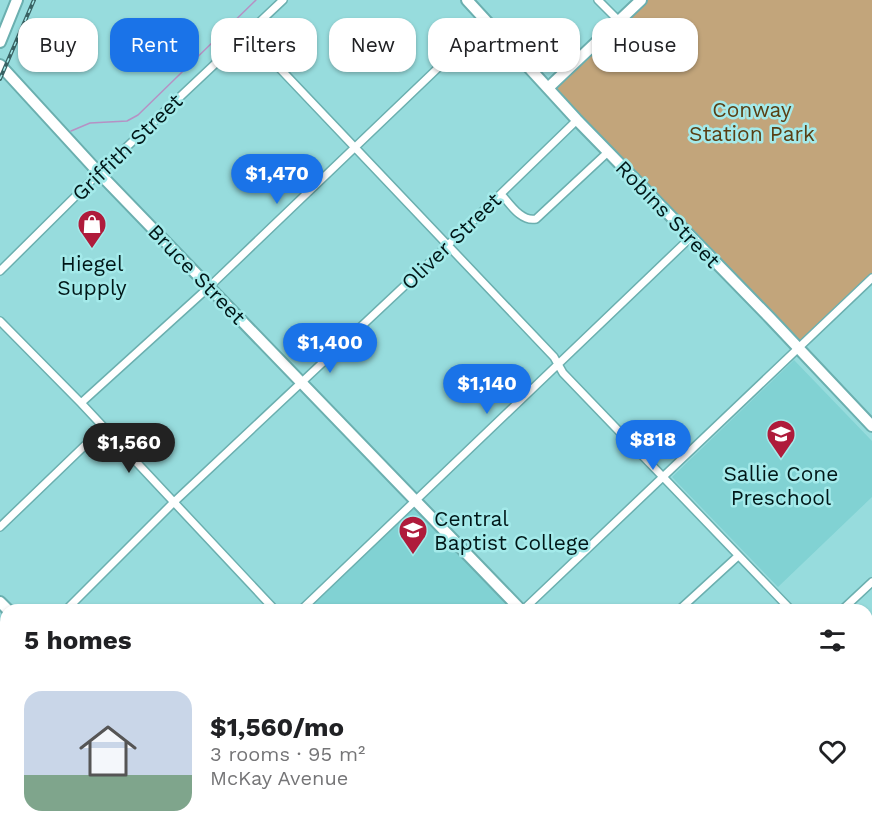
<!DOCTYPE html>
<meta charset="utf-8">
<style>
body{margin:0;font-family:"Work Sans",sans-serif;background:#f2f2f2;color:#202124;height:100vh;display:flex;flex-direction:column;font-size:22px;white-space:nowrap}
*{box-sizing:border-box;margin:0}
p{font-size:20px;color:#757577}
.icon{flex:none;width:33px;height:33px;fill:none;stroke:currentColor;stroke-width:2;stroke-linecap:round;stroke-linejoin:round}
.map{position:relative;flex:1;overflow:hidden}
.drawer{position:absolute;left:0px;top:604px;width:873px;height:236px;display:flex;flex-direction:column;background:#fff;border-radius:18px 18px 0 0;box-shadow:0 2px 4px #0004}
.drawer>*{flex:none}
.hud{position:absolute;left:18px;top:18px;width:837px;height:54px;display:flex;gap:12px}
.price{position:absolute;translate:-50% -51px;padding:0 14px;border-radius:21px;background:#1a73e8;color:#fff;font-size:20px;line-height:39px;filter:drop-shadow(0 2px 3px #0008)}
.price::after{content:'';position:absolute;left:50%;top:36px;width:18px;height:14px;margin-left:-9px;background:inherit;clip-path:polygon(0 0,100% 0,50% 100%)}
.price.current{background:#222;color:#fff}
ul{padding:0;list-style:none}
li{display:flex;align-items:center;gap:18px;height:150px;padding:0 24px}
li span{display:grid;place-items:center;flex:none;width:168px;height:120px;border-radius:18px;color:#555}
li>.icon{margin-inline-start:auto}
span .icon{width:72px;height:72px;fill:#fffc;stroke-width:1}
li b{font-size:26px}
h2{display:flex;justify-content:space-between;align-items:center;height:72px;padding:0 24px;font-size:26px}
.tag{padding:0 21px;border-radius:18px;background:#fff;box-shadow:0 2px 4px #0004;font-size:21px;line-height:54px}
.tag.current{background:#1a73e8;color:#fff}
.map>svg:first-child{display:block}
.built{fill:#81d2d3}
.green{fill:#c2a57b}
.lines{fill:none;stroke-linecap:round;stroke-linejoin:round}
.stream{stroke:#b691c4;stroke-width:1.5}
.street-casing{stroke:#6bafaf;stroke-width:10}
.secondary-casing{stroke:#6bafaf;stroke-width:14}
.primary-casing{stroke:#6bafaf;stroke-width:14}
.street{stroke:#fff;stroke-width:7}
.secondary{stroke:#fff;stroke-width:10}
.primary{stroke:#fff;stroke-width:10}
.rail-casing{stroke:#396263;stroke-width:4}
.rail{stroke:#a4eaea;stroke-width:1.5;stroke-dasharray:4.5;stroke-linecap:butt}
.labels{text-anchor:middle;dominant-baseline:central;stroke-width:5;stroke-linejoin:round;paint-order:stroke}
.park-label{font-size:21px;fill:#593f14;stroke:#a4eaea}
.street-label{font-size:21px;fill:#001718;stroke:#a4eaea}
.poi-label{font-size:21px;fill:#001718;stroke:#a4eaea}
</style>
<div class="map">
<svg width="872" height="839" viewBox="0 0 872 839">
<rect width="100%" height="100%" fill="#97dcdd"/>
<!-- built -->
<path class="built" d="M794,360L872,441V497L778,587L672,477Z
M415,500L521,610H300Z
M223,834H346L341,839H227Z"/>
<!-- green -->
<path class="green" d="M645,0H872V274L801,341L799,342L556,89V86Z"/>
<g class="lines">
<!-- stream -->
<path class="stream" d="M71,131L90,123L127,121L138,115L256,0"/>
<!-- street casing -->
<g class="street-casing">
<path id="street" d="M598,0L619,21
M247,34L554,357L563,373L791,610
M501,194C510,204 521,222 536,219L608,152
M0,271L99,173L283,0
M0,321L81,403L275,610
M81,403L209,287L487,21
M0,527L103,428
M66,610L174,502L448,245L577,120
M301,610L690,238
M523,610L872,278
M679,610L738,556
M842,610L872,582
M867,690L872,695
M0,725L6,711
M867,812L872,808
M0,831L6,825
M383,834L388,839
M136,839L141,834
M341,839L346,834
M441,839L446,834
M603,839L608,834
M839,839L844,834"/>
</g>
<!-- secondary casing -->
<g class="secondary-casing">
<path id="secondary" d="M467,0L577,120L771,319L872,426
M0,65L99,173L521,610
M548,88L641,0
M0,602L8,610
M223,834L227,839
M736,834L741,839"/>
</g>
<!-- primary casing -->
<g class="primary-casing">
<path id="primary" d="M0,42L17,0"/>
</g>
<!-- street -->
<use href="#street" class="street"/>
<!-- secondary -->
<use href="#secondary" class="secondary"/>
<!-- primary -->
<use href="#primary" class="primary"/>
<!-- rail casing -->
<g class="rail-casing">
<path id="rail" d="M0,79L34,0"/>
</g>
<!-- rail -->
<use href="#rail" class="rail"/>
</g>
<!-- icons -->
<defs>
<g id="shop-pin" transform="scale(1.5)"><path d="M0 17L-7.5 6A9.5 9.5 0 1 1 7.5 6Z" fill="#af1b3b" stroke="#a4eaea"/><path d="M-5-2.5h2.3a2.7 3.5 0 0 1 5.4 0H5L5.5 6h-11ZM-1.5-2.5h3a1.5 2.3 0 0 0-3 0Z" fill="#fff"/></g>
<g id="school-pin" transform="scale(1.5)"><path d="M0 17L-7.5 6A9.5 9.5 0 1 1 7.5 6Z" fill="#af1b3b" stroke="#a4eaea"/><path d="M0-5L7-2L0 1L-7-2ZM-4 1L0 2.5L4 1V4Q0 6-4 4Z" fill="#fff"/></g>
<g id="university-pin" transform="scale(1.5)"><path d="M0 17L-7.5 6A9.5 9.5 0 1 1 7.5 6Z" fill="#af1b3b" stroke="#a4eaea"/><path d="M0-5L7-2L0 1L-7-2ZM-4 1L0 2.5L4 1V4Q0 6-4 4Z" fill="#fff"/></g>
</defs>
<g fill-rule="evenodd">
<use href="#shop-pin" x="92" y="224"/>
<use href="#school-pin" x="781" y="434"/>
<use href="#university-pin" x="413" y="530"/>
</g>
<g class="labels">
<!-- park labels -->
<g class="park-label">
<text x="752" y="109">Conway<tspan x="752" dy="24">Station Park</tspan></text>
</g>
<!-- street labels -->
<g class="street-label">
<text transform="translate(127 147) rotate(-44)">Griffith Street</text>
<text transform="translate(668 214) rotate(46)">Robins Street</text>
<text transform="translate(451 241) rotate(-44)">Oliver Street</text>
<text transform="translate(197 274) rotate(46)">Bruce Street</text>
</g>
<!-- poi labels -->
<g class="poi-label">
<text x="92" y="263">Hiegel<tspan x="92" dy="24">Supply</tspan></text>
<text x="781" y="473">Sallie Cone<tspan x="781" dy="24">Preschool</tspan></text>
<text x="434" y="518" text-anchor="start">Central<tspan x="434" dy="24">Baptist College</tspan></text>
</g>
</g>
</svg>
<b class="price" style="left:277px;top:205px">$1,470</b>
<b class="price" style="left:330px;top:374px">$1,400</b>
<b class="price" style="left:487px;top:415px">$1,140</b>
<b class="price" style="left:653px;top:471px">$818</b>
<b class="price current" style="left:129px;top:474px">$1,560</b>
<div class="hud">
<a class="tag">Buy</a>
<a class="tag current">Rent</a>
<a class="tag">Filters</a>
<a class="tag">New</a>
<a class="tag">Apartment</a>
<a class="tag">House</a>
</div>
<section class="drawer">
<h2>5 homes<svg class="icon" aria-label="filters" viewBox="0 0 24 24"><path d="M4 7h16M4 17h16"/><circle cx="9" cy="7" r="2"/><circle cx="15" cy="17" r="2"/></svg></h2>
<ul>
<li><span style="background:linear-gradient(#c9d6e8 70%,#7fa58c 0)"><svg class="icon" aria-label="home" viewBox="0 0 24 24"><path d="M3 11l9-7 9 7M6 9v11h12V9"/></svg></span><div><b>$1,560/mo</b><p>3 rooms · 95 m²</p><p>McKay Avenue</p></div><svg class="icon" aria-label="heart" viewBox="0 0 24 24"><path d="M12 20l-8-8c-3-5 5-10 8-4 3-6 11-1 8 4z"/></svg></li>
</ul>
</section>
</div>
